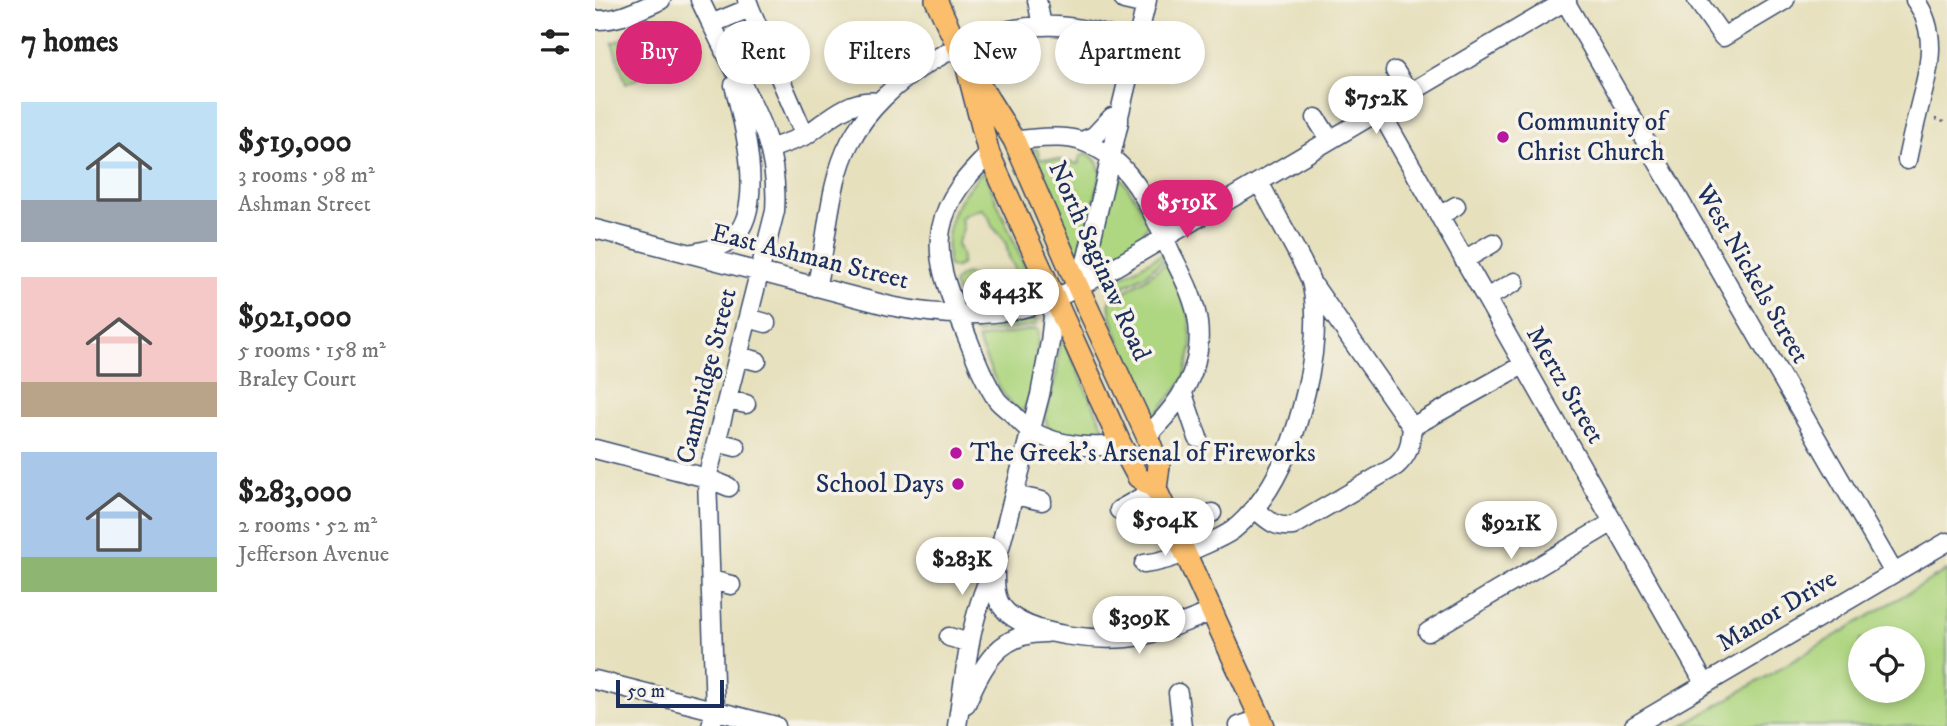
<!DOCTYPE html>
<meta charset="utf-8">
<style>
body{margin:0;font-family:"IM FELL DW Pica",serif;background:#f2f2f2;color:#222;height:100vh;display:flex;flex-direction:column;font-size:26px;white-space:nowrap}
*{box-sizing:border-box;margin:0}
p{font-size:23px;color:#767676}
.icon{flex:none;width:38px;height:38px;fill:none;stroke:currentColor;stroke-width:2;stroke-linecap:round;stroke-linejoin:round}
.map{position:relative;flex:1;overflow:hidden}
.drawer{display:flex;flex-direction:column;background:#fff;width:595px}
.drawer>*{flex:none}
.hud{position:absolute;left:21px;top:21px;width:665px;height:63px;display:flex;gap:14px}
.fabs{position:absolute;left:1253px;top:626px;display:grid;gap:14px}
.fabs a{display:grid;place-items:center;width:77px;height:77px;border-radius:50%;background:#fff;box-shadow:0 4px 10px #0003;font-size:35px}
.scale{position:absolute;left:21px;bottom:18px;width:108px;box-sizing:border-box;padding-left:7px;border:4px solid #1b2f5e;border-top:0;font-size:19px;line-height:24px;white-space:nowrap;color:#1b2f5e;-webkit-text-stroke:5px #f7f3e8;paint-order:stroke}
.price{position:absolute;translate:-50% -60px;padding:0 16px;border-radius:24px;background:#fff;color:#222;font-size:23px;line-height:46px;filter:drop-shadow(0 2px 4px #0008)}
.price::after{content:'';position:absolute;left:50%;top:42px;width:21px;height:16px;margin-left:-10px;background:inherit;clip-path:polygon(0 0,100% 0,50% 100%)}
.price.active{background:#db2777;color:#fff}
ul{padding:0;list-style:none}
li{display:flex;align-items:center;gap:21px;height:175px;padding:0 21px}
li span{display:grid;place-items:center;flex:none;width:196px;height:140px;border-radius:0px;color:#555}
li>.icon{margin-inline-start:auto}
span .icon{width:84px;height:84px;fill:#fffc;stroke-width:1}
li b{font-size:30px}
h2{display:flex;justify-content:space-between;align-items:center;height:84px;padding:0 21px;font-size:30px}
.chip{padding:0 24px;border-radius:32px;background:#fff;box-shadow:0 4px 10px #0003;font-size:24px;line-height:63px}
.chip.active{background:#db2777;color:#fff}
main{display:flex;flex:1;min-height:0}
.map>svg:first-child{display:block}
.green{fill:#afd681;stroke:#658270;stroke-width:2;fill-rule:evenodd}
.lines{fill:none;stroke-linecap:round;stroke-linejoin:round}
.minor-casing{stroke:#394a6c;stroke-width:21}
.major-casing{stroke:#394a6c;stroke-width:24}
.path{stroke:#394a6c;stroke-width:2.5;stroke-dasharray:2 5;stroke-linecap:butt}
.minor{stroke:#fff;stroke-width:18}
.major{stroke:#fabe6d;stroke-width:21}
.poi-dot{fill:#b5179e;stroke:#f7f3e8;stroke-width:2.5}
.labels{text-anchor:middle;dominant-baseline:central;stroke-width:7;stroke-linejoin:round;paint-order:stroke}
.poi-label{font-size:26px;fill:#1b2f5e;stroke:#f7f3e8;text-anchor:start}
.street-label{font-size:26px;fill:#1b2f5e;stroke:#f7f3e8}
</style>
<main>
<section class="drawer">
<h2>7 homes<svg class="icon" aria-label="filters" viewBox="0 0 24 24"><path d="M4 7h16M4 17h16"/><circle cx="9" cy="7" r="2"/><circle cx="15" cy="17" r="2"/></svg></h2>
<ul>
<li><span style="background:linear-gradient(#bfe0f5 70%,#9aa5b1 0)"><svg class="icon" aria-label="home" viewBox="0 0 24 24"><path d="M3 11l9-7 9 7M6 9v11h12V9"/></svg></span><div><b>$519,000</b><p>3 rooms · 98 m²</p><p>Ashman Street</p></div></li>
<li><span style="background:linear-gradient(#f6c9c9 75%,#b9a48a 0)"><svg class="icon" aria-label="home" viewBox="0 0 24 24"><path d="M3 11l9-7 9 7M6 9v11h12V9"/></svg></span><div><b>$921,000</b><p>5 rooms · 158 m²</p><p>Braley Court</p></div></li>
<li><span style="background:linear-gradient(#a9c7e8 75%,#8fb573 0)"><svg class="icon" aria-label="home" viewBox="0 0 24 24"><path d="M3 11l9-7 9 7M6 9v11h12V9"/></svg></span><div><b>$283,000</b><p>2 rooms · 52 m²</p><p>Jefferson Avenue</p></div></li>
</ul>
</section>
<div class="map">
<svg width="1352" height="726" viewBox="0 0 1352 726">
<rect width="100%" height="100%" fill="#f7f3e8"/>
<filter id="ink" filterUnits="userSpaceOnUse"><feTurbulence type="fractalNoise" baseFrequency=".0143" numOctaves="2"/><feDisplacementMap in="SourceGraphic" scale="14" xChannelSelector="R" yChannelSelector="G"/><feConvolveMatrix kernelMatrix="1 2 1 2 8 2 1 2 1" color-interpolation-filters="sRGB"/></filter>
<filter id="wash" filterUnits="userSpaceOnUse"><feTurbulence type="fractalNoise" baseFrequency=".00686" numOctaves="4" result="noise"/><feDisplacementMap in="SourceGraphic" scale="28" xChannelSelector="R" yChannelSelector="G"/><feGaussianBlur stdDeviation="1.57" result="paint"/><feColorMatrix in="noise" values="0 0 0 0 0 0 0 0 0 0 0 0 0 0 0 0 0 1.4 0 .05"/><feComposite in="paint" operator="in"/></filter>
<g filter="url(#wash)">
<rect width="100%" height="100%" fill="#e6e0bd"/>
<!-- green -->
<path class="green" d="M74,24L86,28L98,53L31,84L17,43Z
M442,149L445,159L465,160L483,164L485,157L491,153C501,158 504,164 506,174L486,253L481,255L433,150Z
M521,172L524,174L554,219C551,239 533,245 518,255H509L506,249L505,239Z
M386,173L390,174L432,272L436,288L434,292C414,299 391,300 370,301L366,300L358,284C370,267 378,275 388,287L400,283L412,282L419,274L420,268L414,258L411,244L407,237L397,226L394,217L387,209L371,214L366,218L368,229L362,244L367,256L366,265L359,268L353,265C352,245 352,223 362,205C368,193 378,183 386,173Z
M567,254L570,258L550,275L515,294L523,279Z
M572,262L594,316L597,346L589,380L561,414L558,412C549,392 509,318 515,300L550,279Z
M437,318L442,320V325L382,334L378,331L381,327L410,324Z
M440,329L443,330C443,349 439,399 426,413C403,396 394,364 382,339Z
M469,341L514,439L487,441L454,430L450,418L462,371L464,344Z
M1352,570V726H1087ZM1265,639H1318V691H1265Z"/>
</g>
<g filter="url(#ink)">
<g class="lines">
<!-- minor casing -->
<g class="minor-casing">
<path id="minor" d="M105,0C115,21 125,42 136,63C163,115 184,150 180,211L112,478L120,710L116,726
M442,0L447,26
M529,0L551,5
M1102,0L1128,37L1190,0
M970,1L1299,573
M0,20C24,21 45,9 66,0
M116,24L155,8L152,0
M172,48L210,136L175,149
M129,51L153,53L172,48L155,8
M537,59L564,65
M800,71L814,93
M785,111L1110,684
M721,118L735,140
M210,136C233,120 254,98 283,102
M419,140C441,139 468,134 489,142C497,145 510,152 517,158C546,182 561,220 576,253C587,275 600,298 603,323C604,331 604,341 603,350C598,385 577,411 552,436
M487,141L499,136L517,117L524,116
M394,154C372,176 352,197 346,229C340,262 354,292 366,322C377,348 386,376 402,400C406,405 413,410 418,414C424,420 430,428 438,432C466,447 496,448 526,445
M1312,160C1316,140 1321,120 1326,100C1335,66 1343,31 1320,0
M844,216L861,206
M0,229L295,306C349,317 409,320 462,297C482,289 501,277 520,267L972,0
M98,253C113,250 127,248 138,238C171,208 149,123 139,85
M869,260L898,243
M221,287C233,241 233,184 255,142C288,78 376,28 447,26C479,24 511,35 541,43
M483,287L492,258L524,122V116L552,0
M891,298L920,282
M153,318L171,323
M143,356L162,361
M588,394L603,438
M132,400L151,404
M817,427L928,365
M122,442L141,447
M0,449L112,478L134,487
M419,495L447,501
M659,508C673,520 679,528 698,526L801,466C815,453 815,445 817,427L719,286
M524,510L561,489
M579,528L617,513
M375,557L400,567
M549,564C567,562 584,556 600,549C613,543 627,538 638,530C680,496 699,442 711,391C719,357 724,321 717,286C716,278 710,269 707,262C693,235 678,209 664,182
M400,567C400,581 399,597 408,608C431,637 512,643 545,636C570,631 593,621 616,612
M116,580L136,585
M833,632L1018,522
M354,637L375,643
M0,680L181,726
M583,693L587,726
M371,704C387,666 404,632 451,633
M362,726C370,676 375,611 400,567L445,395L455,342L460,298
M644,726L665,719
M1039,726L1352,542"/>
</g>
<!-- major casing -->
<g class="major-casing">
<path id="major" d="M341,0L371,64L394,154L526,445L543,477L561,489L669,726
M382,81L419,140L483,287L552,436L564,466L561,489"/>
</g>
<!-- path -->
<path class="path" d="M1340,119L1352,123"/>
<!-- minor -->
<use href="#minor" class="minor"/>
<!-- major -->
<use href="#major" class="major"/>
</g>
</g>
<!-- markers -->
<g class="poi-dot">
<circle cx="908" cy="137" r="7"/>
<circle cx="361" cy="453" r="7"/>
<circle cx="363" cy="484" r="7"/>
</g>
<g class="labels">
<!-- poi labels -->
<g class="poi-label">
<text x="922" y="122">Community of<tspan x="922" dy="30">Christ Church</tspan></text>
<text x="375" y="453">The Greek's Arsenal of Fireworks</text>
<text x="349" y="484" text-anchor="end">School Days</text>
</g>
<!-- street labels -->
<g class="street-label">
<text transform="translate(215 257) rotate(14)">East Ashman Street</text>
<text transform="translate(504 261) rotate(66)">North Saginaw Road</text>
<text transform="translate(1157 274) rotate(60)">West Nickels Street</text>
<text transform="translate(112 376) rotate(-76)">Cambridge Street</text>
<text transform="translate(970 385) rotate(60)">Mertz Street</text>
<text transform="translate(1182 611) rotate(-31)">Manor Drive</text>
</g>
</g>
</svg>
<div class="fabs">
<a><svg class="icon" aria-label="locate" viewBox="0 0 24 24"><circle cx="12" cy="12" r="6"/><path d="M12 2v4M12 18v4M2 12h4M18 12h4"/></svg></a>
</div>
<div class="scale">50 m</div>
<b class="price" style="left:781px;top:136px">$752K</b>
<b class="price active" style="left:592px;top:240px">$519K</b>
<b class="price" style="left:416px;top:329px">$443K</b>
<b class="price" style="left:570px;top:558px">$504K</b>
<b class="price" style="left:916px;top:561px">$921K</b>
<b class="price" style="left:367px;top:597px">$283K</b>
<b class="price" style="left:544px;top:656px">$309K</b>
<div class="hud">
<a class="chip active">Buy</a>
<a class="chip">Rent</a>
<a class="chip">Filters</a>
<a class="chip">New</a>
<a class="chip">Apartment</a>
</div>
</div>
</main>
